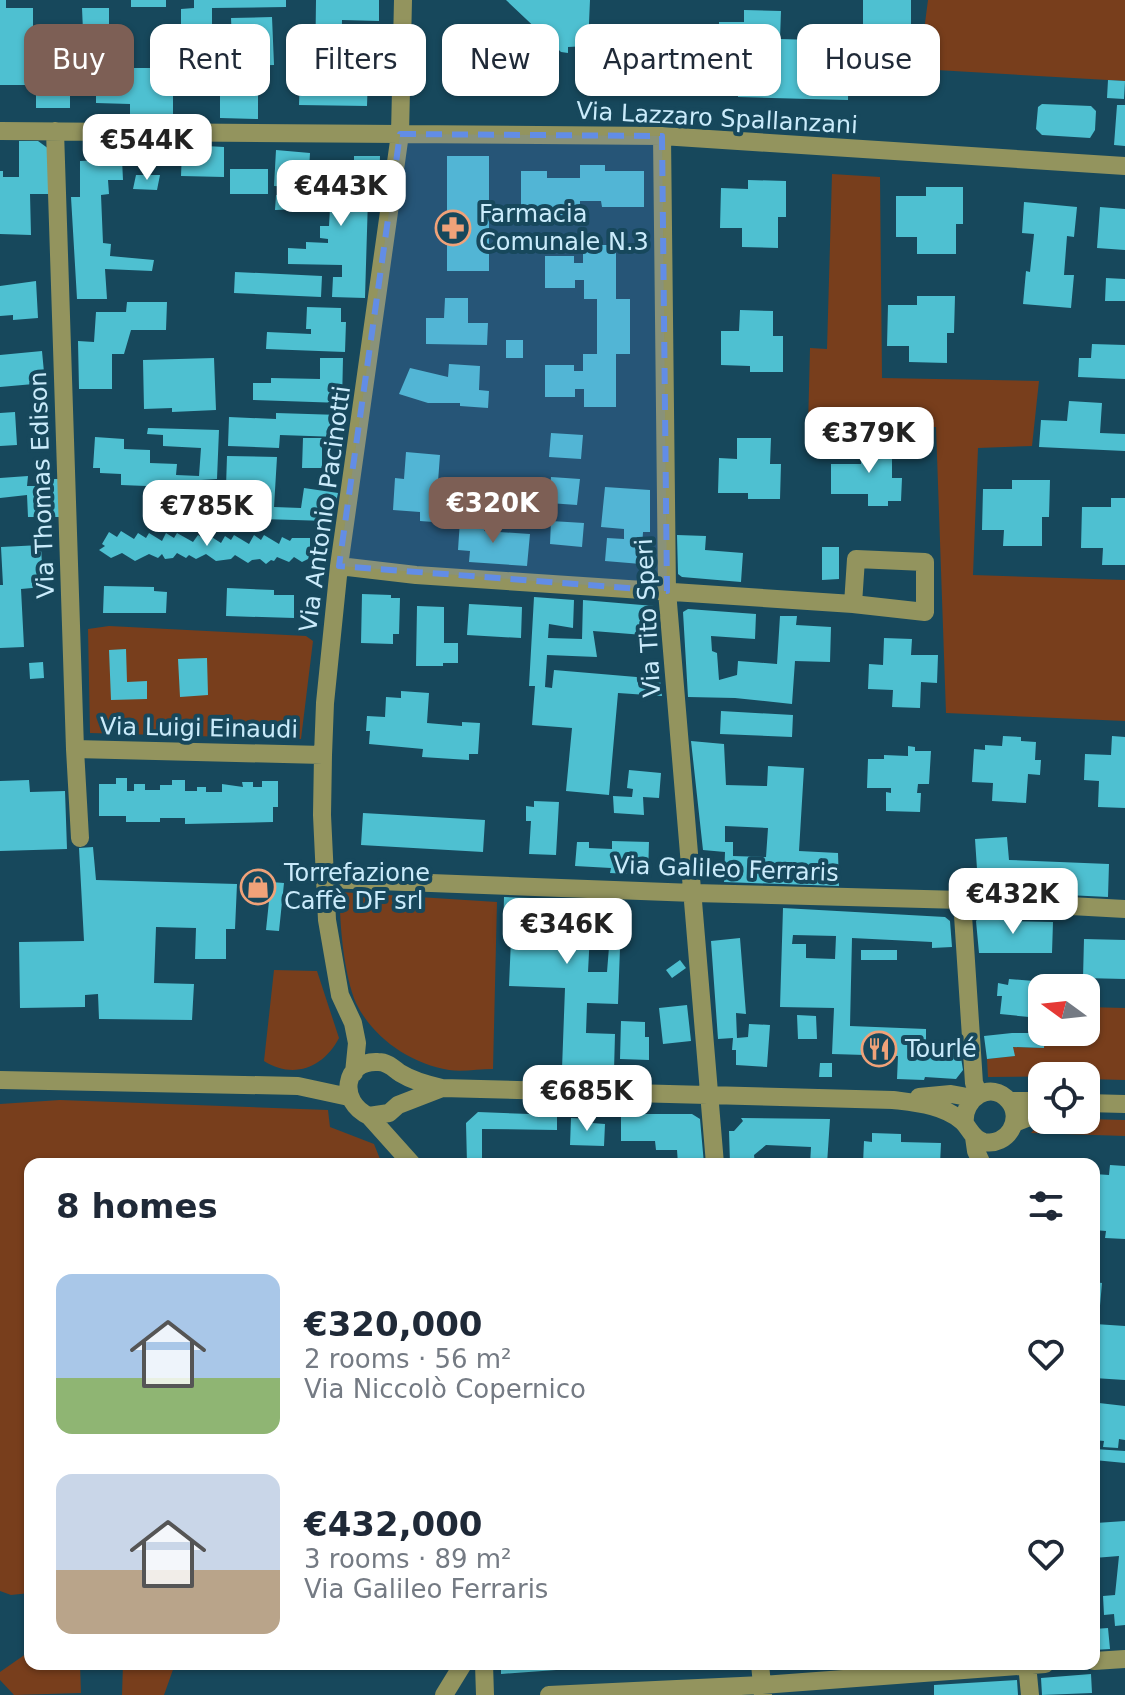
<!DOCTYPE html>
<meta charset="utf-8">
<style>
body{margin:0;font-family:"DejaVu Sans",sans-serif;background:#f6f6f7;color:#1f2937;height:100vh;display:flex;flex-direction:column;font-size:30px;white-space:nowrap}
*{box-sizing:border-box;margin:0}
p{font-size:26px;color:#747a83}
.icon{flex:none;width:44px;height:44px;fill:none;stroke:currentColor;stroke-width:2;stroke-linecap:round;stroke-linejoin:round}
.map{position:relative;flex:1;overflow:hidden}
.side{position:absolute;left:24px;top:1158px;width:1076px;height:512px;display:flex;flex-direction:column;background:#fff;border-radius:16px;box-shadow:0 2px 6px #0004}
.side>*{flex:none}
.guide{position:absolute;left:24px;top:24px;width:1078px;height:72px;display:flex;gap:16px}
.needle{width:52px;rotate:285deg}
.buttons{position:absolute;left:1028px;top:974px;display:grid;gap:16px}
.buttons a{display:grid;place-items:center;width:72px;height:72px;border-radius:16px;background:#fff;box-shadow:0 2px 6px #0004;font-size:40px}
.price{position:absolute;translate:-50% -68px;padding:0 18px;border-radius:16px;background:#fff;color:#222;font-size:26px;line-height:52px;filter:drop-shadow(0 2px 4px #0008)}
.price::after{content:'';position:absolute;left:50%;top:48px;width:24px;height:18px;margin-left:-12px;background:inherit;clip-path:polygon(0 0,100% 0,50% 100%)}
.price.on{background:#7d5f55;color:#fff}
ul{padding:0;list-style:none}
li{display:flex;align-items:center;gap:24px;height:200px;padding:0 32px}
li span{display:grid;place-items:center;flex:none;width:224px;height:160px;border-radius:16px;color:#555}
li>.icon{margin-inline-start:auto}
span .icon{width:96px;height:96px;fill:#fffc;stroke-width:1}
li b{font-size:34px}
h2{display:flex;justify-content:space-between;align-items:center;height:96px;padding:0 32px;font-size:34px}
.chip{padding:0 28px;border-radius:16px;background:#fff;box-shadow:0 2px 6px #0004;font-size:28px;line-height:72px}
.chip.on{background:#7d5f55;color:#fff}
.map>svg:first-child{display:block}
.green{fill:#783e1c}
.building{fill:#4ec0d1;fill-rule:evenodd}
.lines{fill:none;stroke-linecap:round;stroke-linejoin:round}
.minor{stroke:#93945e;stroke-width:18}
.marked{fill:#628de6;fill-opacity:0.2;stroke:#628de6;stroke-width:6;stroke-dasharray:16 10;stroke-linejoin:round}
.labels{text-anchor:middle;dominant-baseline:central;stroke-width:8;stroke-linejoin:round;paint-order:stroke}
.street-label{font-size:24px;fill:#caebfb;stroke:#17485c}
.poi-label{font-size:24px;fill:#caebfb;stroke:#17485c;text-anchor:start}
</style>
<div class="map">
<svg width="1125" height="1695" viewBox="0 0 1125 1695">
<rect width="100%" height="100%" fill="#17485c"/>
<!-- green -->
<path class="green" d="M928,0H1125V81L919,69Z
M832,174L880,177L882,378L1039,381L1032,446L978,448L973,575L1125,580V721L946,713L936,427L808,428L810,348L827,349Z
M109,626L306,636L313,641L301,739L90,733L88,629Z
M340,892L497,902L493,1069C479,1069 463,1072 449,1070C411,1064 373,1038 356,1003C344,975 339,922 340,892Z
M274,970L317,971L339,1038C324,1067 294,1080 264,1061Z
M1086,1007L1125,1008V1080L1086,1079V1076L988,1077L987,1059L1014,1056L1013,1047L1044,1048L1045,1033L1069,1035V1032H1086Z
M60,1100L328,1110L330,1127L374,1144L382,1164H30V1593L11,1595L0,1591V1104Z
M1086,1119L1125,1120V1136L1031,1133C1045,1116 1067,1121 1086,1119Z
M30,1651V1664H80L81,1693L14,1695L0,1680V1672Z
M123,1664H175L164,1695H122Z"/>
<!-- building -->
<path class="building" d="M0,0H6V8H33V85H0Z
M131,0H166V7H131Z
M194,0H286V7L212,8V25L181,26V9L194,8Z
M316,0H379V21L342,20L341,75H368L367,106L299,105L300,77H315Z
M506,0H590L588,46L568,47V53L561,52Z
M863,0H911V46H863Z
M82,8H109V31H83Z
M744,10L781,11L780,39L849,41L848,100L738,97V74H718L719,22H744Z
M272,17L274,65L233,66L231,18Z
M96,40H116V63H130V68H173V119H130V104L96,103Z
M1108,80L1125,81L1124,99L1107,98Z
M36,81H70V108H36Z
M220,88H258V119L220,118Z
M1042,104L1091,106L1096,111L1095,130L1090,138L1042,135L1036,129L1038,107Z
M1117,105H1125V146L1114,145Z
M19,141H38L49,149V194H30L31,235L0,234V171H3V177H19Z
M206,146L224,147V177L181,176L182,150L206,151Z
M276,150L310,153L308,188L274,186Z
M354,156H380L379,198H368L365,298L332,297L333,277H342V265L288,264V248L306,249V242L328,243V239L320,238V226H329L330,208L275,210L276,195L353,197V188L345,187L346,165H354Z
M447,156H489V271H447Z
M122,159L123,180H108L109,194L101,195L103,243L111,244L110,256L154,260L152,271L105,269L107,299H77L71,197H80V161Z
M580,165H605V171H644V207H602L601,201H580V215H546V209H521V171H547V178H580Z
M230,169H268V194H230Z
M136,175H160L157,190L133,189Z
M748,180L786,181V217H778V248L742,247V228H720L721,188L748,189Z
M926,187H963V224H956V254H917V237H896V196H926Z
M1024,202L1077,207L1074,237L1067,236L1064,275H1074L1071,308L1023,304L1026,271L1030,272L1034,234L1022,233Z
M1100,207L1125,209V250L1097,248Z
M583,245H616V299H630V354H616V407H584V389H575V397H545V365H574V371H583V354H597V299H584V280H575V288H545V256H574V263H583Z
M235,272L322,276L321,297L234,293Z
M1106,278L1125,279V301H1105Z
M36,281L38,318L13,320V315L0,316V286Z
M917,296H955L954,333H947V363L909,362V346H887L888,305H917Z
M445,298H468V323H488L487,345L426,344V318H444Z
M127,302H167L166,330H131L124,354H112V389H79L78,341L94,342L96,312H126Z
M307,307L341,308V322H346L345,352L266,349L267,332L311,334V329H306Z
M740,310L773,311V336H783V372H750V366L721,365V331H739Z
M506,340H523V358H506Z
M1092,344L1125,345V379L1078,377L1079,358H1091Z
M42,351L45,383L0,387V355Z
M214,358L216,410L172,412V408L144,409L143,360Z
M320,358H343L342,403L253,400V383H271V378L320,379Z
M449,364L480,366L479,390L489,391L488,408L460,406V403H428L399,394L410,368L448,377Z
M1069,401L1102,403L1100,433L1125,434V451L1039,447L1041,420L1067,421Z
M15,412L17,445L0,446V413Z
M276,413L340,415L339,437L280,435L279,448L228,446L229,417L276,419Z
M148,428L219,430L217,479L201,480L200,506H190V510L172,509V497L152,496V493L146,492V486L121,485V474L100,473V468H93L95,437L124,439V449L150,450V463L177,464L176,475L199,476L201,448L163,446V435L147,434Z
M551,433L583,435L581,459L549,457Z
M303,438H322V468H302Z
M737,438H771L770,464H781L780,499H748V493H718L719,458L737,459Z
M861,440H892V478H902L901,501H888V506H868V494H831V464H861Z
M406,452L440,455L437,495L450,496L448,523L420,521V512L393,510L395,478L404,479Z
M227,456L277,457L274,507L301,508L304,488L338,493L335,507L329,506L327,521L225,518Z
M28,476L27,486H43V479H59L60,517H28L27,495L0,498V478Z
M551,477L580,479L577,505L549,503Z
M1012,480H1050L1049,517H1042V546H1003L1004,530H982L983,489H1012Z
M605,487L650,490V532H643L641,564L605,561L607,538L624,539V529L601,527Z
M1111,498H1125V565H1102L1103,548H1081L1082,507H1111Z
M460,520L485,521L484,531L530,534L527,566L469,562L470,551L458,550Z
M551,521L584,523L582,547L550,544Z
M121,531L134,539L138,533L146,538L149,533L162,541L166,533L174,538L177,533L193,542L198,535L204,539L207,534L221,543L225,536L231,540L234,535L249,544L254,535L261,540L264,535L279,544L282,537L290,541L292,538H310V553L308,559L302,562L294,557L289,562L277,557L274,561L271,560L266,564L260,559L252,560L248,563L235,555L231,559L216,561L206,554L196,559L189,555L186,558L177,553L173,558L165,559L162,554L158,558L149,554L135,561L122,553L111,558L99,550L105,546L102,544L109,532L117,537Z
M677,535L706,536L705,550L743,553L741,582L682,577L678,574Z
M41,545L43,587L21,589L24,647L0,648V585H3L1,547Z
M822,547H839V579L822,580Z
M104,586L154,587V591L167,592L166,613H103Z
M227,588L274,590V595H294V618L226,616Z
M362,594L391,595V598H400L399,634H393V644L361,643Z
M534,597L574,600L573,628L549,624L548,638L582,639L583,600L654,606L656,636L593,631L597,657L547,655L545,687L552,688L554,670L660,679L662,696L618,693L609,795L566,791L572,728L532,725L535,686H529Z
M469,604L522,607L521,638L467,635Z
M417,606L444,607V643H458V663H443V666H416Z
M688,609L756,614L755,639L711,636L712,651L717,653L719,680L737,675L738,661L777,664L780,616H797L796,625L831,627L830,662L795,661L792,704L735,698L688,697L683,612Z
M884,638L912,639L911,655H938L937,683L921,682L920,708L892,707L893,690L868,689L869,664L883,665Z
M126,649L127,682L147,681V699L111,700L109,650Z
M207,658L208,695L180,697L178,659Z
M43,662L44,678L30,679L29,663Z
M401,691L429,693L427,723L462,726V722L480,723L478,754H469V760L422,757L423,749L369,744L370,731H366L367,716L385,717L386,697L401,698Z
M721,711L793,715L792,737L720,734Z
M1003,736L1021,737V741L1036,742L1035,760H1041L1040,775L1028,774L1026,803L992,801L993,783L972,782L974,749L985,750V745L1002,746Z
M1112,736L1125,737V808L1098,807L1099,781L1084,780L1085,754L1111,755Z
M691,741L724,744L726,785L767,786L768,766L804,768L799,851L838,853L839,886L724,882L725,852L703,850ZM725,826L768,828L766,857L733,856V842H725Z
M908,746L915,747V751H931L929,784H918L917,793H921L920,812L886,811V792L891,793V788H867L868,759H884V755L908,756Z
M629,770L661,773L659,798L643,797L644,815L614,813L613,796L632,797L633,789L627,788Z
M116,778H127V791H134V784H145V790H160V785H172V780H185V791H197V787H206V792H222V784L243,787L242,782H253V787H262V781H278V807H273V822L185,824V818H160V822H126V816H99V784H116Z
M29,780L30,792L65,791L67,849L0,851V781Z
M534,801L559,802L556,855L529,854L531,821H526V806L534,807Z
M363,813L485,820L483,852L361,845Z
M1007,837L1009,860L1109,864L1108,897L987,891L978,884L975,839Z
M612,841L649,842L648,875L610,873L611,868L575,866L577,842H589V848L612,849Z
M93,847L96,880L237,884L235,929H226V959H195L196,928L156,927L154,983L194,984L192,1020L99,1019L98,994L85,995V1007L20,1008L19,942L84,941L79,848Z
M271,882L284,883L279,931L266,930Z
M504,897L622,901L621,934L590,933L588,972H607L609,947L620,948L618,1004L587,1003L586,1033L615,1034L614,1071L562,1069L565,988L509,986L511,939H503Z
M783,908L945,917L950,921L952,947L932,948V942L852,938L850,1026L926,1029V1045H959L963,1070L956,1079L925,1077L924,1080L897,1079L898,1056L832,1054L834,1008L780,1007ZM793,935L836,936L835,959L806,958V944H792Z
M1008,915V921L1053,922L1052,953H979L976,921L980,916Z
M740,938L746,1014L736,1013L737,1038L748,1037L749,1024L770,1025L767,1067L736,1065V1050H732L733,1038L718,1039L711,941Z
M1084,939L1125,940V979L1083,978Z
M861,950H897V960H861Z
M680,960L686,968L672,978L666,970Z
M1009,979L1046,982V988H1042V997L1039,996L1038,1007H1042L1041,1024L1028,1022L1029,1017L1000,1014L1002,996H997L998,983L1008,985Z
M687,1005L691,1041L663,1044L659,1008Z
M797,1015L816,1016L817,1039H798Z
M621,1021L645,1022V1037H649V1060L620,1059Z
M1012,1033H1045L1044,1048L1013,1047L1015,1056L987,1059L984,1036Z
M820,1063H832V1077H819Z
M478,1112L557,1115V1130L482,1129V1164H467L466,1123Z
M621,1114H692L700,1119L704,1164H678L677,1150H656L655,1141H621Z
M571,1118L592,1119V1123L605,1124L604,1146L570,1145Z
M741,1118L830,1119L827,1164H810L811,1147L766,1145L754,1155L755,1164H730L729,1131H734L743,1121Z
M872,1133L901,1134V1142L941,1143L940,1164H863L864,1141L872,1142Z
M1110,1165L1125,1166V1239L1105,1238L1106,1231L1094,1230V1174L1109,1175Z
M1094,1282L1102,1283L1099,1317H1094Z
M1095,1324L1125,1326V1380L1094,1378Z
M1099,1403L1125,1406V1440L1119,1439L1118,1448L1103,1447L1104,1441L1094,1440V1434H1099V1428H1096Z
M1094,1449L1125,1451V1463L1094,1460Z
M1125,1521V1625L1115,1626L1114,1614L1104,1615L1103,1596L1115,1595L1119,1556L1094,1558V1546L1097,1545L1096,1523Z
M1108,1628L1110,1649L1094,1650V1629Z
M501,1664H611V1666L501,1674Z
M773,1664H818V1668L773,1670Z
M1091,1674L1092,1693L1042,1695L1041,1678Z
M1017,1680L1018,1695H934V1685Z"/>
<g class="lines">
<!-- minor -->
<path class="minor" d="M0,131L662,136L1125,166
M55,131L75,749L80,838
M662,136L667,591L715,1164
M339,566L416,575L853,604L925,612V562L856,559L853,604
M75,749L323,755
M325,879L694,893L962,900L1125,909
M962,900L974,1083L979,1094
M354,1073L357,1043L353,1023L340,995L327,920L322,815L323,755L325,703L339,566L400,134L403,0
M0,1080L298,1086L349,1097
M442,1088L398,1105L389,1113L369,1116C338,1102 343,1060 378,1062C388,1062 393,1068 400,1073C413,1081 428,1085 442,1088L893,1100C917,1103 943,1105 962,1121C970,1128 972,1139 984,1142C1007,1147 1024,1119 1009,1101C991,1079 962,1099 965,1123
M919,1097L951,1094L973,1098
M1009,1101H1042
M1086,1103L1125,1104
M369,1116L412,1164
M1014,1123L1042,1112
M974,1137L976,1151L982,1164
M1094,1661L1125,1659
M484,1664L485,1695
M760,1664L763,1695
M1027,1664L1030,1695
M444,1695L463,1664
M549,1695L762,1685L1045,1664"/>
</g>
<!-- marked area -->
<path class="marked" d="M400,134L662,136L667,591L339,566Z"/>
<!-- icons -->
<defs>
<g id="pharmacy-ring" transform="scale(1.8)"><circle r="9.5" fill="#17485c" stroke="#f0a279" stroke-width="1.5"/><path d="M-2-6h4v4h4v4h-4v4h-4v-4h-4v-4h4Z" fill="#f0a279"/></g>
<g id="shop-ring" transform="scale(1.8)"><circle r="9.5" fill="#17485c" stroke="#f0a279" stroke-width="1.5"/><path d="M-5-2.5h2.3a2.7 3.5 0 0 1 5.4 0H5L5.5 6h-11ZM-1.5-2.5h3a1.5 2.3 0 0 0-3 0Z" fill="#f0a279"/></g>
<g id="restaurant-ring" transform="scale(1.8)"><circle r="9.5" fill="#17485c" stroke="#f0a279" stroke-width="1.5"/><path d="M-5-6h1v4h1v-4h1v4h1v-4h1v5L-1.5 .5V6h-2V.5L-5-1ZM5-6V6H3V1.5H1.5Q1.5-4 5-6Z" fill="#f0a279"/></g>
</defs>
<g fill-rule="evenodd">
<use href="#pharmacy-ring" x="453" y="228"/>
<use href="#shop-ring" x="258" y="887"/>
<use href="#restaurant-ring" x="879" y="1049"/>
</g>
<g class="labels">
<!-- street labels -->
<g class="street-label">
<text transform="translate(717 118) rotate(3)">Via Lazzaro Spallanzani</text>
<text transform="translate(42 485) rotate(-92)">Via Thomas Edison</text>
<text transform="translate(325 509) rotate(-82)">Via Antonio Pacinotti</text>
<text transform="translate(648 618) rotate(-93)">Via Tito Speri</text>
<text transform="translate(199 728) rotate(1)">Via Luigi Einaudi</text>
<text transform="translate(726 869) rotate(2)">Via Galileo Ferraris</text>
</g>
<!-- poi labels -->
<g class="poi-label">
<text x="479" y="214">Farmacia<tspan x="479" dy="28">Comunale N.3</tspan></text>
<text x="284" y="873">Torrefazione<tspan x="284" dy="28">Caffè DF srl</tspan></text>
<text x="905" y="1049">Tourlé</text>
</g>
</g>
</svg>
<div class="buttons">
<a><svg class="needle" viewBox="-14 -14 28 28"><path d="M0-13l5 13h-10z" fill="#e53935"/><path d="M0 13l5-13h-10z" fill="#747a83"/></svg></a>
<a><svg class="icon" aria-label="locate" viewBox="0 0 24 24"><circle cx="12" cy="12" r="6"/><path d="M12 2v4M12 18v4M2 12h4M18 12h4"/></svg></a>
</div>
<b class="price" style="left:147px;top:182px">€544K</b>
<b class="price" style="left:341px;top:228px">€443K</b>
<b class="price" style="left:869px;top:475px">€379K</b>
<b class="price on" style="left:493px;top:545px">€320K</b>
<b class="price" style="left:207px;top:548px">€785K</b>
<b class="price" style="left:1013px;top:936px">€432K</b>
<b class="price" style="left:567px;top:966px">€346K</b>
<b class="price" style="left:587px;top:1133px">€685K</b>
<div class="guide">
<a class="chip on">Buy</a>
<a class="chip">Rent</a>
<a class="chip">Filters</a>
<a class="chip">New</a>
<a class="chip">Apartment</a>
<a class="chip">House</a>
</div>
<section class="side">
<h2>8 homes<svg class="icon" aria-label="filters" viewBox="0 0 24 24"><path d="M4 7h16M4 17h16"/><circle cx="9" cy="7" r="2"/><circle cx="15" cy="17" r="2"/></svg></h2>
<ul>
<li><span style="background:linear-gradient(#a9c7e8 65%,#8fb573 0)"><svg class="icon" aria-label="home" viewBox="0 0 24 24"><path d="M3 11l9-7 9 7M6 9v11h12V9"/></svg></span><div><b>€320,000</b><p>2 rooms · 56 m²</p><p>Via Niccolò Copernico</p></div><svg class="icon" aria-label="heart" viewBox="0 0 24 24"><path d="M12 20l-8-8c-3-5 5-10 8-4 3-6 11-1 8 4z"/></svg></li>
<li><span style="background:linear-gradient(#c9d6e8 60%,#b9a48a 0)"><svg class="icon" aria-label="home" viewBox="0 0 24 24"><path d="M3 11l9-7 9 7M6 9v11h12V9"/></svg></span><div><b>€432,000</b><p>3 rooms · 89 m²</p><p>Via Galileo Ferraris</p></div><svg class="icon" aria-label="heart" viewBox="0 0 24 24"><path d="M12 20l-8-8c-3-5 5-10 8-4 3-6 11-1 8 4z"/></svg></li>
</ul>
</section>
</div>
